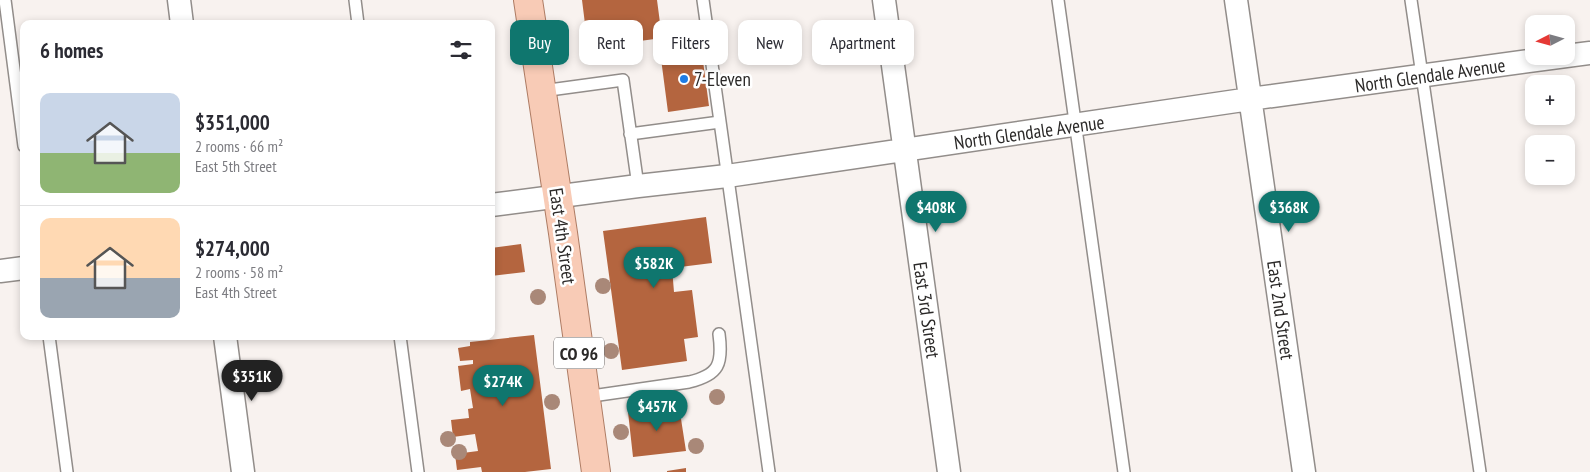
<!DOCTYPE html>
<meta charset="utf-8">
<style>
body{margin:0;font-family:"PT Sans Narrow",sans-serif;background:#f7f7f7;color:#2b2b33;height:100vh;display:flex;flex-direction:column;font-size:19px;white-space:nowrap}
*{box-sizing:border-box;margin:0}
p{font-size:16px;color:#7c7c81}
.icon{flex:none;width:28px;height:28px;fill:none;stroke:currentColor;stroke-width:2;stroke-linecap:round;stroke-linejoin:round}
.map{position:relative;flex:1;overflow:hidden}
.panel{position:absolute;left:20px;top:20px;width:475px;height:320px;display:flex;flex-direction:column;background:#fff;border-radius:10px;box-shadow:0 2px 8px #0003}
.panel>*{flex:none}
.hud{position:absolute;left:510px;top:20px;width:475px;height:45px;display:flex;gap:10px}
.needle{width:32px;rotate:264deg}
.buttons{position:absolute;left:1525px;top:15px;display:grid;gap:10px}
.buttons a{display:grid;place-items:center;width:50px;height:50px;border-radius:10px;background:#fff;box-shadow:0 2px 8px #0003;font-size:25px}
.price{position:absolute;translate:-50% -42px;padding:0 11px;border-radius:18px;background:#0f766e;color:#fff;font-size:16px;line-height:32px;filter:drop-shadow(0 1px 2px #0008)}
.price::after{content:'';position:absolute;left:50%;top:30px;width:15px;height:11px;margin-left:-8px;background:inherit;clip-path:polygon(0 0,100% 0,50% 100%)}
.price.current{background:#222;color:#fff}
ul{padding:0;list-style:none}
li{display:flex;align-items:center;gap:15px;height:125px;padding:0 20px}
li+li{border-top:1px solid #e1e1e2}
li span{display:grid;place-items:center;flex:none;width:140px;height:100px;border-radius:10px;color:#555}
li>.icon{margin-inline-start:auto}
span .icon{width:60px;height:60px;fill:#fffc;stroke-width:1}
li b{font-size:21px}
h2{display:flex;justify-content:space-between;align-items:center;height:60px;padding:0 20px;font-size:21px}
.chip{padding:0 18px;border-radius:10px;background:#fff;box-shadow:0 2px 8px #0003;font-size:18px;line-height:45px}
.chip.current{background:#0f766e;color:#fff}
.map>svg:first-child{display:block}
.building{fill:#b4653f}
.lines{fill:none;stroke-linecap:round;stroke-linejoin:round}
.lane-casing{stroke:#928d8a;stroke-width:14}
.street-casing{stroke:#928d8a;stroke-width:25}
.primary-casing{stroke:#ae7c64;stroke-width:30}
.lane{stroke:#fff;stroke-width:11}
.street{stroke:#fff;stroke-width:22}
.primary{stroke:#f8cbb6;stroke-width:28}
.tree{fill:#a98878}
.poi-dot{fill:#1e7ce5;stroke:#fff;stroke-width:2}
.labels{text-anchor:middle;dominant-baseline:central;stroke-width:5;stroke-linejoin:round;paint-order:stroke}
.shield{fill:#fff;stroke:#6b6968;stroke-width:1}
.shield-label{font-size:18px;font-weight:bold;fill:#2b2928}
.street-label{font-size:19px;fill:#2b2928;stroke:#fff}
.poi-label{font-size:19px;fill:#2b2928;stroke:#fff;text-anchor:start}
</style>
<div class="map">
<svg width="1590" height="472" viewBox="0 0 1590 472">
<rect width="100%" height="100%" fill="#f8f2ef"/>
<!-- building -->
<path class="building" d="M582,0H657L662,38L588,48Z
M701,46L709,106L668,112L660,51Z
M706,217L712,263L672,268L674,292L692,290L698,337L684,339L687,361L622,370L603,231Z
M521,244L525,272L491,276V248Z
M534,335L551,469L525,472H482L481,467L457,470L455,454L478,451L475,434L453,437L451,420L469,418L468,409L473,408L470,389L461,391L458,366L473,364V360L460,361L458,348L470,346V342Z
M679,406L686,451L633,457L628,412Z
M686,468V472H667V471Z"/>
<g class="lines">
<!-- lane casing -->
<g class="lane-casing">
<path id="lane" d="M5,0L24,146
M355,0L358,24
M703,0L769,472
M1058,0L1124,472
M1411,0L1480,472
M542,91L623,80L638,186
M630,134L720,122
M49,336L67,472
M400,336L418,472
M585,397L689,382C719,375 723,364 719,334"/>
</g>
<!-- street casing -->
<g class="street-casing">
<path id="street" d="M179,0L182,24
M884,0L949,472
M1236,0L1304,472
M1566,56L1590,53
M491,205L638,186L727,176L1250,99L1566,56
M0,271L24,268
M225,336L243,472"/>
</g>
<!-- primary casing -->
<g class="primary-casing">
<path id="primary" d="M528,0L563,233L596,472"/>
</g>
<!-- lane -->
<use href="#lane" class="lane"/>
<!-- street -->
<use href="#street" class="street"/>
<!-- primary -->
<use href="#primary" class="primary"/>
</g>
<!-- trees -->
<g class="tree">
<circle cx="603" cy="286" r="8"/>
<circle cx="538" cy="297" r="8"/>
<circle cx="611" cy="351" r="8"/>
<circle cx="717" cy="397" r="8"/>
<circle cx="552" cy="402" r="8"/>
<circle cx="621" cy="432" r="8"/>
<circle cx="448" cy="439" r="8"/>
<circle cx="696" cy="446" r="8"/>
<circle cx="459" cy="452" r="8"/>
</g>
<!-- markers -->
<circle class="poi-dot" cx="684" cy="79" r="5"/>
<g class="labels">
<!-- shield labels -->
<rect class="shield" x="554" y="337.5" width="50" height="31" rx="4"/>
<g class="shield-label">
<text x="579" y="353">CO 96</text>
</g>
<!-- street labels -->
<g class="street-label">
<text transform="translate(1430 75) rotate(-8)">North Glendale Avenue</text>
<text transform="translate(1029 132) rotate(-8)">North Glendale Avenue</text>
<text transform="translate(563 236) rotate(82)">East 4th Street</text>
<text transform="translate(927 310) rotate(82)">East 3rd Street</text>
<text transform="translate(1281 310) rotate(82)">East 2nd Street</text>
</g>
<!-- poi labels -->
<g class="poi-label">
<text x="694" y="79">7-Eleven</text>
</g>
</g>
</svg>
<div class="buttons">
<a><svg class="needle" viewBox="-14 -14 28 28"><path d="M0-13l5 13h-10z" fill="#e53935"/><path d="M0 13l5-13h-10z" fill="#7c7c81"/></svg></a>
<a>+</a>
<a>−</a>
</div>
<b class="price" style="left:936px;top:233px">$408K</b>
<b class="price" style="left:1289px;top:233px">$368K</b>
<b class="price" style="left:654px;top:289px">$582K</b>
<b class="price current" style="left:252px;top:402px">$351K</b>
<b class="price" style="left:503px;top:407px">$274K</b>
<b class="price" style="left:657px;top:432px">$457K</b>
<div class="hud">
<a class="chip current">Buy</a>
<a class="chip">Rent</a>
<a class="chip">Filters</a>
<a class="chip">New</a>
<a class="chip">Apartment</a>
</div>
<section class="panel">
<h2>6 homes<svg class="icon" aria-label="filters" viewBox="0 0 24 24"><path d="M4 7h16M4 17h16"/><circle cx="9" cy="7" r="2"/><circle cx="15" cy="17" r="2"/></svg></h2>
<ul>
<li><span style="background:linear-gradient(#c9d6e8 60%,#8fb573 0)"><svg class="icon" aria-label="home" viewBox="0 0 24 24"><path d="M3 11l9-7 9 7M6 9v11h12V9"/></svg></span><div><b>$351,000</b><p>2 rooms · 66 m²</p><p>East 5th Street</p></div></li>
<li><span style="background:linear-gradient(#ffd9b3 60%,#9aa5b1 0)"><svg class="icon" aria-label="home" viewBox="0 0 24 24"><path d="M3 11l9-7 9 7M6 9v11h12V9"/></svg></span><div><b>$274,000</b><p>2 rooms · 58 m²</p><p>East 4th Street</p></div></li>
</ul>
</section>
</div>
